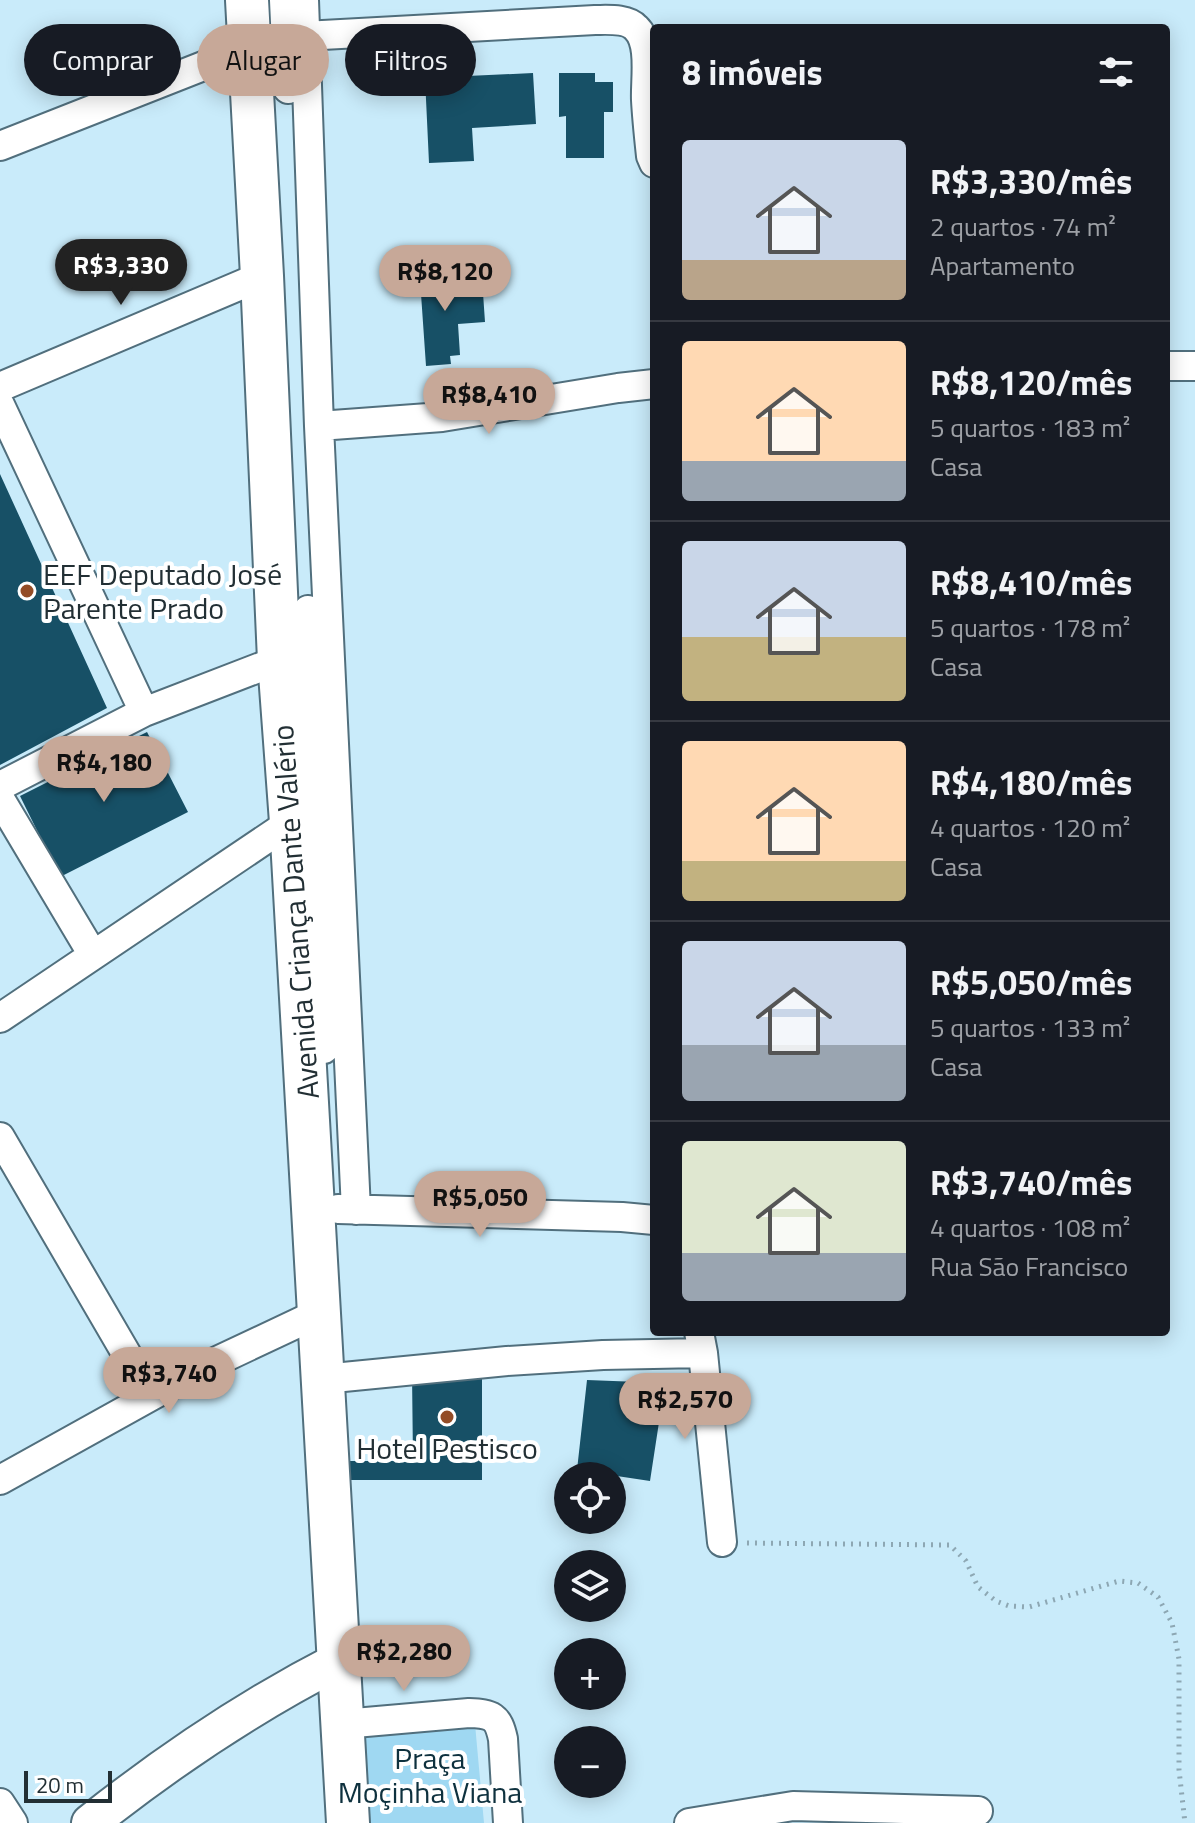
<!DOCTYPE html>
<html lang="pt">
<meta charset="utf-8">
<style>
body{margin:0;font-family:"Titillium Web",sans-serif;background:#20242c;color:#f1f3f6;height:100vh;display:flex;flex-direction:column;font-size:30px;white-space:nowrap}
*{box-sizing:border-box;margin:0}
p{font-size:26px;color:#9ea1a6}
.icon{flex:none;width:44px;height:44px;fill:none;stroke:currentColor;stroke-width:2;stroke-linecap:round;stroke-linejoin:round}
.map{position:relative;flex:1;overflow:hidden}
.sheet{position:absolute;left:650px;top:24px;width:520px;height:1312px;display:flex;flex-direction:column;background:#171b24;border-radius:8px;box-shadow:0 4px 20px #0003}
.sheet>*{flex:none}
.guide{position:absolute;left:24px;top:24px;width:506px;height:72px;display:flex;gap:16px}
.fabs{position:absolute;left:554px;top:1462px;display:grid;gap:16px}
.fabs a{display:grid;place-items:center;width:72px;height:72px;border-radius:50%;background:#171b24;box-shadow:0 4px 20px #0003;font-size:40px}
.scale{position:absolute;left:24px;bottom:20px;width:88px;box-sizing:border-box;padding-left:8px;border:4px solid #222f34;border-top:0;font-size:22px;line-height:28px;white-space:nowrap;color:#222f34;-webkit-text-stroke:6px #fff;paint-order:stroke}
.price{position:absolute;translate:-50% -68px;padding:0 18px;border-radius:28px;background:#c7a898;color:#111;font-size:26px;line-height:52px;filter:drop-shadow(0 2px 4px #0008)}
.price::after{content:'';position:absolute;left:50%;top:48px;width:24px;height:18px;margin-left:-12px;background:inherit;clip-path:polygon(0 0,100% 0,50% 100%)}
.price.current{background:#222;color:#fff}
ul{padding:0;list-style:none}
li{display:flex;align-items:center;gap:24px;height:200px;padding:0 32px}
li+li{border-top:2px solid #363941}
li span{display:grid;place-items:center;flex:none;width:224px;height:160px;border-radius:8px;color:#555}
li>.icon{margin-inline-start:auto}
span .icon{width:96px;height:96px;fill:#fffc;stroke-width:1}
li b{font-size:34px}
h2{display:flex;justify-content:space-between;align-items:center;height:96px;padding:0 32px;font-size:34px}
.chip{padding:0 28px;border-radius:36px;background:#171b24;box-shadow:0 4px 20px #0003;font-size:28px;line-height:72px}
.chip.current{background:#c7a898;color:#111}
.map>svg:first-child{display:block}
.green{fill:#9fd8f2}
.building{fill:#175066}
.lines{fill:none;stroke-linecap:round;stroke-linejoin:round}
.minor-casing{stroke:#516f7d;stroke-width:32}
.major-casing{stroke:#516f7d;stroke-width:40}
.highway-casing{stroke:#516f7d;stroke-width:46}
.path{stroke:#8da7b3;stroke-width:5;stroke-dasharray:2 6;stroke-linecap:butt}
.minor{stroke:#fff;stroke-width:28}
.major{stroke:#fff;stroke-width:36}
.highway{stroke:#fff;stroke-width:42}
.poi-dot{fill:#934c26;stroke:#fff;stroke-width:3}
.labels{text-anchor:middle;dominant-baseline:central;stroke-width:8;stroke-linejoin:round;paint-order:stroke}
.poi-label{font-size:30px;fill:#222f34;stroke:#fff;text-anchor:start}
.street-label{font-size:30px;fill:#222f34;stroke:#fff}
.park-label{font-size:30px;fill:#0e313e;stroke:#fff}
</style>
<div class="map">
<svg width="1195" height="1823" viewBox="0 0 1195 1823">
<rect width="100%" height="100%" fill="#c9ebfa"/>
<!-- green -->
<path class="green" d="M475,1724L484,1823H364L357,1735Z"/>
<!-- building -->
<path class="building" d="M533,73L536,124L472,128L474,161L429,163L425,78Z
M559,73H595V82H613V112H604V158H566V116L559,117Z
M451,263L454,295L483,293L485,322L458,324L460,355L450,356L451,364L426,366L419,265Z
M0,474L107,708L0,765Z
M147,732L188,812L60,877L20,796Z
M412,1373L482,1374V1480H345V1461H413Z
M587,1380L665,1383L650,1481L577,1470Z"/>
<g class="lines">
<!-- minor casing -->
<g class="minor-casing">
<path id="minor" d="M284,0L288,89
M304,0L319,426L356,1210
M0,146L249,48L286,37L595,20C607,20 627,18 636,28C652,43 645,80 646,100C647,119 649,137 651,156L654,163
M1166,366H1195
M0,387L262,276
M0,405L144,712
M319,426L442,417L618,388L654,384
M308,610L324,1049
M0,786L144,712L279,660
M0,799L93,955
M0,1018L291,822
M0,1137L151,1396
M338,1209L622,1217L654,1220
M699,1332L703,1353L722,1542
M323,1379L507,1361L603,1355L703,1353
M0,1480L198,1370L319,1313
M343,1724L469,1713C492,1714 498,1716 503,1739L508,1823
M0,1803L13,1823
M689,1823L793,1806L978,1811"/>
</g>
<!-- major casing -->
<g class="major-casing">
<path id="major" d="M90,1823C167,1762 250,1706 338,1661"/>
</g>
<!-- highway casing -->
<g class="highway-casing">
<path id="highway" d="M247,0L262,276L279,660L291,822L348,1823"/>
</g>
<!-- path -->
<path class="path" d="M747,1543L950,1545L966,1561L978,1587L996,1601L1009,1606L1029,1607L1119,1581L1138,1583L1158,1597L1172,1623L1179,1659V1770L1185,1823"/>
<!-- minor -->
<use href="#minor" class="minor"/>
<!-- major -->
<use href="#major" class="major"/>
<!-- highway -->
<use href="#highway" class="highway"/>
</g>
<!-- markers -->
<g class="poi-dot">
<circle cx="27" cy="591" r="8"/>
<circle cx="447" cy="1417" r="8"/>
</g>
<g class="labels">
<!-- poi labels -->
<g class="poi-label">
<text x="43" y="574">EEF Deputado José<tspan x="43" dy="34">Parente Prado</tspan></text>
<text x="447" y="1448" text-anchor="middle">Hotel Pestisco</text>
</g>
<!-- street labels -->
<g class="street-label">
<text transform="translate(295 912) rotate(-94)">Avenida Criança Dante Valério</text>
</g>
<!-- park labels -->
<g class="park-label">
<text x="430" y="1758">Praça<tspan x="430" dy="34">Moçinha Viana</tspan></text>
</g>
</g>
</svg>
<div class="fabs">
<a><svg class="icon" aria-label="locate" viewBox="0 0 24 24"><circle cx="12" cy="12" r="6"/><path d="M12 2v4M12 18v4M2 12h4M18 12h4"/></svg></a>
<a><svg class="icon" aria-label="layers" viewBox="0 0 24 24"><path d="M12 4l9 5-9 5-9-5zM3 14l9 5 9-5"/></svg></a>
<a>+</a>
<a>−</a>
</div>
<div class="scale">20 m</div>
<b class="price current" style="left:121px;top:307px">R$3,330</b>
<b class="price" style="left:445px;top:313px">R$8,120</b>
<b class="price" style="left:489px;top:436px">R$8,410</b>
<b class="price" style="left:104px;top:804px">R$4,180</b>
<b class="price" style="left:480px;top:1239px">R$5,050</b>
<b class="price" style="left:169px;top:1415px">R$3,740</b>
<b class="price" style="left:685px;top:1441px">R$2,570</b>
<b class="price" style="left:404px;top:1693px">R$2,280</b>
<div class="guide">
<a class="chip">Comprar</a>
<a class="chip current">Alugar</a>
<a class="chip">Filtros</a>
</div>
<section class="sheet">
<h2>8 imóveis<svg class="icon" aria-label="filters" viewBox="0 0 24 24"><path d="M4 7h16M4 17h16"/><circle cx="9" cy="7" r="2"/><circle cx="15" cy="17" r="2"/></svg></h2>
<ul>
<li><span style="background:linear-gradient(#c9d6e8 75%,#b9a48a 0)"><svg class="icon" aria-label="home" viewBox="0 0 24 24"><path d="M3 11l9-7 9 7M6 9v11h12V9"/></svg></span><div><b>R$3,330/mês</b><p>2 quartos · 74 m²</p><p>Apartamento</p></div></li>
<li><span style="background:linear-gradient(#ffd9b3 75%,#9aa5b1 0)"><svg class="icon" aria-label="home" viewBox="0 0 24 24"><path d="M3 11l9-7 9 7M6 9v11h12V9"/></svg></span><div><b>R$8,120/mês</b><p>5 quartos · 183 m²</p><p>Casa</p></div></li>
<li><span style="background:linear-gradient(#c9d6e8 60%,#c2b280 0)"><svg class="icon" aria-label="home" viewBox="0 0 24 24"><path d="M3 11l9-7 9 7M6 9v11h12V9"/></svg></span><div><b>R$8,410/mês</b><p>5 quartos · 178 m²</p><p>Casa</p></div></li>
<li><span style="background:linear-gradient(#ffd9b3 75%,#c2b280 0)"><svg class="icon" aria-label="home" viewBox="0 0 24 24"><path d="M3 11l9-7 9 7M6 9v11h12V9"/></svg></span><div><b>R$4,180/mês</b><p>4 quartos · 120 m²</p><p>Casa</p></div></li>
<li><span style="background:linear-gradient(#c9d6e8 65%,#9aa5b1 0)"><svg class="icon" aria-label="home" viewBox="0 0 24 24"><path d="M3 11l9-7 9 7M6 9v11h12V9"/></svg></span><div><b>R$5,050/mês</b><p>5 quartos · 133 m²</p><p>Casa</p></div></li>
<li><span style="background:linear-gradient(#dfe7d0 70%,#9aa5b1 0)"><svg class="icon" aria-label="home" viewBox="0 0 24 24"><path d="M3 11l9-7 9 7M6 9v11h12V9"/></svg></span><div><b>R$3,740/mês</b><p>4 quartos · 108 m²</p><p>Rua São Francisco</p></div></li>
</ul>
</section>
</div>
